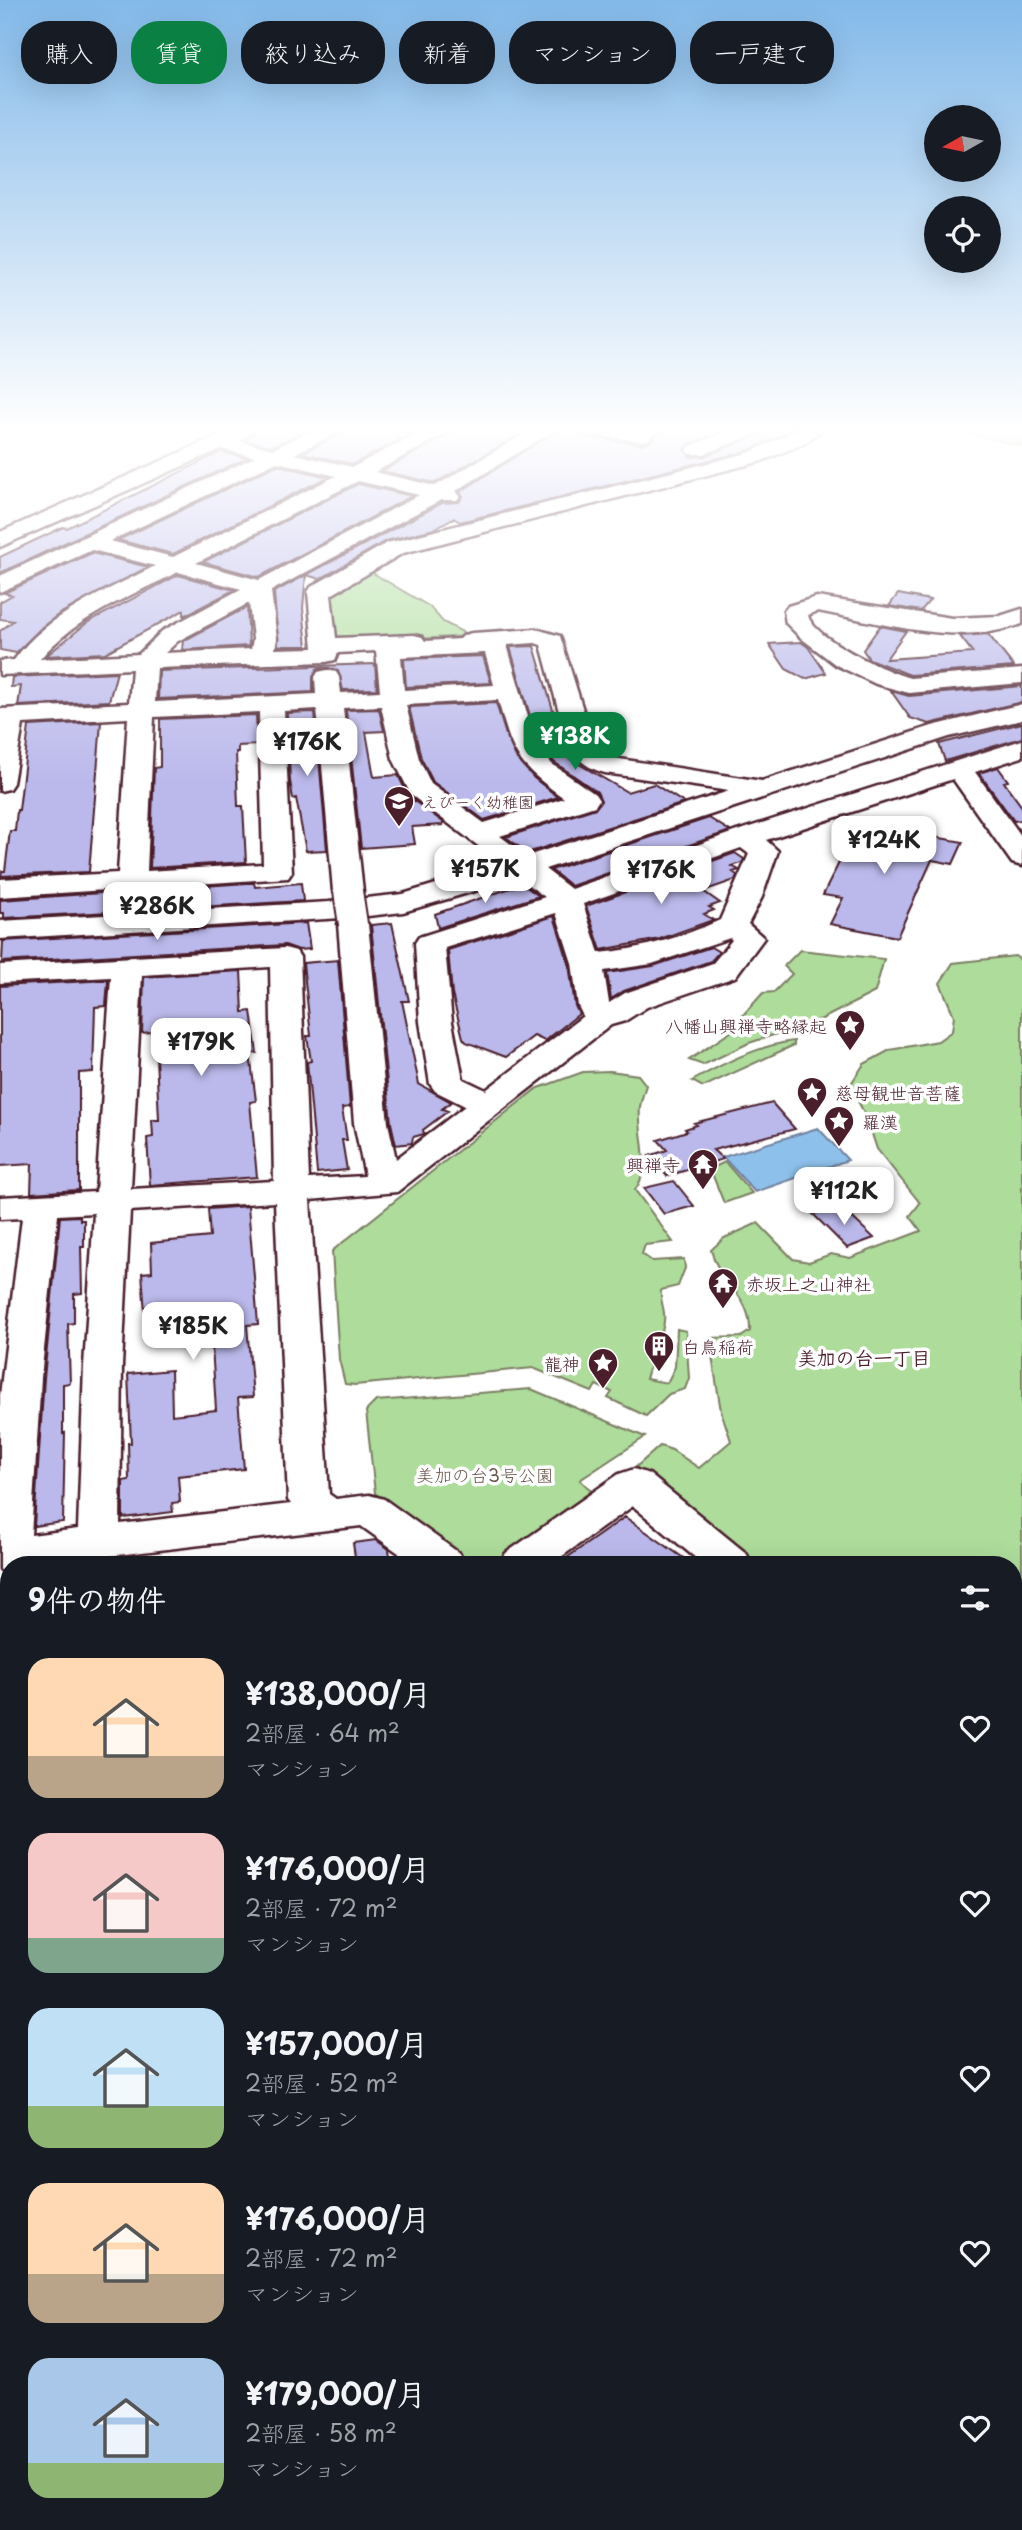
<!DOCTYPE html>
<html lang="ja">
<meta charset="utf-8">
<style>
body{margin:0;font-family:"Playpen Sans","Klee One",sans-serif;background:#20242c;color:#f1f3f6;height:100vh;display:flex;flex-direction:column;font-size:26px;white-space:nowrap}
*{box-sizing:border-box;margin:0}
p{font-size:23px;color:#9ea1a6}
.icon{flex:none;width:38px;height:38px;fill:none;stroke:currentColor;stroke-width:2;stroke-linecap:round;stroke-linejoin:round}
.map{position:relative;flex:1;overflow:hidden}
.sheet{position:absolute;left:0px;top:1556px;width:1022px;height:975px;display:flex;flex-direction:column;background:#171b24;border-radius:28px 28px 0 0;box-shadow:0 7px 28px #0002}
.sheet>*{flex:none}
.banner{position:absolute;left:21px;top:21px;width:980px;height:63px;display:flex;gap:14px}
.needle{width:46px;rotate:261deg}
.tools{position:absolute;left:924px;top:105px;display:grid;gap:14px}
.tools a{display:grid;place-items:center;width:77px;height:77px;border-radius:50%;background:#171b24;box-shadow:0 7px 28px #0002;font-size:35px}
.price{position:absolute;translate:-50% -60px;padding:0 16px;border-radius:14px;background:#fff;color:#222;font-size:23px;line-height:46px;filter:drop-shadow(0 2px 4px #0008)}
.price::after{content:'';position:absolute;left:50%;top:42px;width:21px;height:16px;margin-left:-10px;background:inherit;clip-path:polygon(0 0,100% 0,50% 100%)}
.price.on{background:#0b8043;color:#fff}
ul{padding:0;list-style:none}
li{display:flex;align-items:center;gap:21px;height:175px;padding:0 28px}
li span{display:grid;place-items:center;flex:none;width:196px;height:140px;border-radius:21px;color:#555}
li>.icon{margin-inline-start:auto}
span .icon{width:84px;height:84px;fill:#fffc;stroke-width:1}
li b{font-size:30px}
h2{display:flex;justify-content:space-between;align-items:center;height:84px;padding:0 28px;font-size:30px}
.pill{padding:0 24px;border-radius:28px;background:#171b24;box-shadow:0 7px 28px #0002;font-size:24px;line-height:63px}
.pill.on{background:#0b8043;color:#fff}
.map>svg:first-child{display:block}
.green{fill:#addc9b;stroke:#7c7e63;stroke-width:2}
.water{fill:#8dc0ea;stroke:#72809e;stroke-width:2}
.building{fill:#bbb9eb;stroke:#4a1f2b;stroke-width:2}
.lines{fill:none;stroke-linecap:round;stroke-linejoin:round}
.minor-casing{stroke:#4a1f2b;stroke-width:5}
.minor{fill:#fff;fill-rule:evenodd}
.minor-bridge-casing{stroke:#4a1f2b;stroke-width:32;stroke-linecap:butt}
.minor-bridge{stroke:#fff;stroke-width:28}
.labels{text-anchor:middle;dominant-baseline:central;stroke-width:7;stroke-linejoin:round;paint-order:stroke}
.far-poi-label{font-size:16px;fill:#4a1f2b;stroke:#fff;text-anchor:start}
.poi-label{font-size:18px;fill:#4a1f2b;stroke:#fff;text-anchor:start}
.park-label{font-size:18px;fill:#68584d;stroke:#fff}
.neighbourhood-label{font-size:19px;font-weight:bold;fill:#4a1f2b;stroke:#fff}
</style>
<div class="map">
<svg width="1022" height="2530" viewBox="0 0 1022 2530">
<rect width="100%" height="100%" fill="#fff"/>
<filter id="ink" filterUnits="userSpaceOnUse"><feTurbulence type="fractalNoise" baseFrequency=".0143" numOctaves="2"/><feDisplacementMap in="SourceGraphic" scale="14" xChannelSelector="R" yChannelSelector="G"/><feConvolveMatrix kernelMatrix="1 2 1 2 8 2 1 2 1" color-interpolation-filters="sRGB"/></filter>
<g filter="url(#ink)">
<!-- green -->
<path class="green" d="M947,428H1022V446Z
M366,569L430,607L443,622L470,636L336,643L324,592Z
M800,950L884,959L875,992L822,1019L749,1043L703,1065L689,1060L741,1025L742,1016L763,993L774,992L792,974L784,966Z
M1015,956L1022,961V1730L1013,1724V1564H752L636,1467L660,1446L672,1450L699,1468L731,1441L721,1411L709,1338L741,1337L750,1331C751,1294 718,1282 711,1250L724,1238L758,1223L793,1259L809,1262L831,1254L850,1258L921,1231L910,1216L920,1203L877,1149L867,1119L850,1085L864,1064L890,1050L938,1041L952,1031L954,1016L940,983L953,963Z
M794,1041V1045L703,1087L692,1081C724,1063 757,1046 794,1041Z
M610,1071L638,1075L646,1085C644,1092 641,1100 640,1107C637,1134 653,1166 635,1190L673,1242L645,1245L642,1254L652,1261L684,1259L685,1268L678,1286L661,1290C660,1300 663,1304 664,1313C666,1326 659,1341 653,1352L644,1354L650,1365L646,1379L667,1383L675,1367L677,1329L686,1331L689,1378L685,1389L669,1394L646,1416L608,1398L612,1392L596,1385L592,1392L533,1368L355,1385L345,1384L339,1359L332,1251L536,1089L583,1072Z
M725,1162L752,1193L724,1203L710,1169Z
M531,1389L645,1437L580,1480L595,1494L498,1564H468L375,1493L366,1411L376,1401Z"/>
<!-- water -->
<path class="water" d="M818,1128L848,1160L755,1192L723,1157Z"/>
<!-- building -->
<path class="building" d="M252,428H312L273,446L245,440L255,432Z
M344,428H423L353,464L302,453L340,434Z
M454,428H531L435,483L382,471L450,434Z
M560,428H574L586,437L642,444L651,441L662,428H731L689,444L684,450L690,457L705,456L762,434L767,428H797L747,451L460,522L453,518L434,529L386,541L320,579L306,575L442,503L459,502L463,496L460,492Z
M221,452L247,458L0,573V557L63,527L67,528Z
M277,465L328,477L173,554L118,540Z
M358,484L412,496L259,577L203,562Z
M92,553L148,567L59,614L42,627L16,653L0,650V631L13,621L0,619V602L12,595L4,593Z
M178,575L234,590L184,616V610L105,653L46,656L88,622Z
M306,575L303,608L307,646H278L274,592Z
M898,594L930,600L921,611L889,606Z
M247,607L249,646L182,650L183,641Z
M880,626L906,631L886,659L973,653L960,636L988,634L1014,667L910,675L869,659L863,650Z
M801,642L808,647L826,673L805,679L786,669L769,644Z
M534,646L567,757L627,792L654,784L684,803L527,853L506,837L596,808L601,801L597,792L554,762L538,743L510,647Z
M483,656L491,683L406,687L404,659Z
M375,664L377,689L343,690L338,671L326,667L317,669L313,676V692L158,699L159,671Z
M117,672L109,701L18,706L21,686L11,687L12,677Z
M1022,686V702L929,724L910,718L891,691L909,696Z
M496,703L506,735L517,759L534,778L558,797L484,820L433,782L421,758L409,707Z
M379,709L384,731L366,732L374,777L398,775L409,797L443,822V825L412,827L415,844L361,848L346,710Z
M315,712L327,850L306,851L296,798L293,799L290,781L287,713Z
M256,715L257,745L238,746V752H236L238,806H243L246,862L150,868L154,768L160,767V719Z
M101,722L89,872L1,876L2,871H5L10,831H15L17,810H19L29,726Z
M1022,723V738L945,761L939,744Z
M998,767L1008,781L1004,782L1022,807V820L1014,821L979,773Z
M709,818L730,831L571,886L551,870Z
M860,820L896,826L894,830L963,842L953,864L932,860L897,937L830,924L843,898L823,895Z
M735,853L744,859L742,863L732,866L739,870L733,872L737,875L735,880L703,891L720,903L709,907L714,910L704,914L713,920L660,939L601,950L586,906Z
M247,883H254L255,887L301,883L303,901L4,918V913H0V900Z
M522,884L539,896L438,928L435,914Z
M554,916L569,964L575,1006L579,1014L545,1041L534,1036L506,1057L466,1042L463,1038L452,994L448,950Z
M306,923L310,949L299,950L285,945L2,962L3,941Z
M392,923L409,1001H402L419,1084L451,1102L442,1109L448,1111L423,1130L424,1134L413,1137L412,1143L396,1145L391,1123L371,925Z
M711,947L719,952L711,961L624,991L611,999L607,973L653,966Z
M338,960L350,1107L342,1108L347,1140H342L347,1170L317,1173L307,1062L311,1061L307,1036H311L303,963Z
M241,971L243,1012L251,1011L257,1053L250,1054L256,1101L250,1102L257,1177L150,1185L147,1138L153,1137L152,1120H159L155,1036L152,1032L142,1033L144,977Z
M108,980L106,1006L95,1007L93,1072L79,1073V1190L31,1193L32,1164L0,1166V986Z
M772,1103L795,1129L713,1150L723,1159L667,1176L649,1156L667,1150L658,1140L687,1131L685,1129L697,1125L694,1123Z
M674,1181L694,1206L664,1214L644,1188Z
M248,1206L258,1324L247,1325L253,1397L238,1398L244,1469L178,1476L180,1502L172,1503L173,1512L123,1518V1481L129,1480L128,1443H131L128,1374L171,1370L172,1415L216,1410L211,1330L156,1336L155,1326L146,1327L142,1273L152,1272L151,1243L210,1237L208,1209Z
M840,1206L874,1238L847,1248L813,1214Z
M80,1216V1220H84V1247H81L82,1293L74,1294V1323L68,1324L70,1383L63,1384V1434L65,1433L63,1522L34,1526L44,1378L60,1217Z
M625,1517L692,1564H558Z
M376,1540L389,1549L391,1564H356L353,1543Z"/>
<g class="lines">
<!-- minor casing -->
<g class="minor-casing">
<path id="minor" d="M236,428H249L252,432L239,441L273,449L317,428H341L339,432L294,454L353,467L428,428H451L449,432L375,472L435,486L535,428H558L456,491L460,496L457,500H441L271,591L277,639L275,649L313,648L308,592L311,587L387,543L748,453L802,428H824L805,443L762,461L403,553L331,595L336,638L414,635L422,637L425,641L460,639L464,635L472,633L536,629L560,636L594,745L613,758L762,781L932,726L1022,704V720L949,737L545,869L571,889L734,832L1022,740V757L975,772L1022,837V866L1012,863L953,779L766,840L778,851L762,897L748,924L764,938L735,977L647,1007L625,1021L611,1025L397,1192L310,1200L329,1494L336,1499L369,1495L384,1499L459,1553L465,1564H414L361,1526L42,1564H9V1569L0,1570V1395L22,1218L0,1219V1197L96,1192L111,977L0,983V965L285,948L296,951L300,957L309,1179L365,1176L354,1123L338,924L342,918L0,939V921L329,902L403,894L502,864L411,795L393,759L381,706L343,708L363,891L358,897L348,900L338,897L333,891L317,709L284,711L292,872L288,878L0,897V879L118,873L128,718L23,724L13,783L9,789L0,791V709L129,703L132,669L0,675V661L14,660C48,613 105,592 155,566L92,550L0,592V576L255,457L221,449L0,547V532ZM277,462L336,476L173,557L110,541ZM358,481L419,495L259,580L196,563ZM178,572L241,589L162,631L139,654L40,659C75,617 131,596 178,572ZM249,603L253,639L251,649L165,653L178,641ZM535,643L541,645L569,749C577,760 592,770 605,773L729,791L527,856L500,836L595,806L599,800L595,794L552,764L536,744L507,645ZM376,651L380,691L341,693L339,677L336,672L327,670L318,672L315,677L316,694L155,702L157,668L326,662L335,660L338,653ZM485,653L494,685L404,690L401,657ZM498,700C513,756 517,764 564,798L484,823L431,784L419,759L406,705ZM259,712L263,864L147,871L154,717ZM741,848L749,854L720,920C680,938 642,949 599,953L583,904ZM519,878L545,897L419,937L415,943L420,1022L430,1084L435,1091L465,1106L396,1159L388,1123L368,924L359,917L403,912ZM556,913L572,963L578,1006L583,1016L486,1090L463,1079L452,1022L445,948ZM730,938L732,940L713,963L625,993L609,1003L604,971L652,964ZM270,967L274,1181L131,1189L142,975ZM275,1202L288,1500L291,1504L120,1524L122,1366L130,1211ZM94,1213L84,1366L78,1529L31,1535L41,1378L58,1215Z
M576,428H660L649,439L642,441L586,434Z
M737,428H764L761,432L704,454H690L687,450L690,446Z
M817,597L952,618L1000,616L1022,609V624C959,647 882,623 818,611L808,615C812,638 887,672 910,678L1022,669V683L909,693L876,684L836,665L801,638L786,623L784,611L788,606Z
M634,1469L649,1474L746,1553L752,1564H703L633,1506L551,1564H500L506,1553L619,1474Z
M9,1625V1659L0,1660V1626Z
M9,2208V2267L0,2271V2211Z
M9,2367V2431L0,2435V2371Z
M22,2522H90L87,2530H19Z
M277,2522H344L347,2530H280Z
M563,2522H629L626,2530H560Z"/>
</g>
<!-- minor -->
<use href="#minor" class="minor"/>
<!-- minor-bridge casing -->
<g class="minor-bridge-casing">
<path id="minor-bridge" d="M348,891L353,924"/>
</g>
<!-- minor-bridge -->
<use href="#minor-bridge" class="minor-bridge"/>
</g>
</g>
<!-- sky -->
<linearGradient id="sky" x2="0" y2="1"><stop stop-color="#83b9e9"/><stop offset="0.55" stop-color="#fff"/><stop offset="1" stop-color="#fff" stop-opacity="0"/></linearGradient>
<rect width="1022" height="782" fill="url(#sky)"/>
<!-- icons -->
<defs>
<g id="school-pin" transform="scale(1.575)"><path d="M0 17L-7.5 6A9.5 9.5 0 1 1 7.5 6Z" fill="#4a1f2b" stroke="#fff"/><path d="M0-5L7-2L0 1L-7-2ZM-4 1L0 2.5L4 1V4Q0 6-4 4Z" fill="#fff"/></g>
<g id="sight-pin" transform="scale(1.575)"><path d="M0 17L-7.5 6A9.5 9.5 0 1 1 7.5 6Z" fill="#4a1f2b" stroke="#fff"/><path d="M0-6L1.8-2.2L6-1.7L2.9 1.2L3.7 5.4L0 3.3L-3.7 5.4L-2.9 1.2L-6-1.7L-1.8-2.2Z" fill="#fff"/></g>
<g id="temple-pin" transform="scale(1.575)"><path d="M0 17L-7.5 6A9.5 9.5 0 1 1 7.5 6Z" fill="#4a1f2b" stroke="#fff"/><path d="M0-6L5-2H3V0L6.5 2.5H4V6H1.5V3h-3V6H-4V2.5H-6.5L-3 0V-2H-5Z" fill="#fff"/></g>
<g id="building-pin" transform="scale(1.575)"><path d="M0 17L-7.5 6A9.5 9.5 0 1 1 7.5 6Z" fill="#4a1f2b" stroke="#fff"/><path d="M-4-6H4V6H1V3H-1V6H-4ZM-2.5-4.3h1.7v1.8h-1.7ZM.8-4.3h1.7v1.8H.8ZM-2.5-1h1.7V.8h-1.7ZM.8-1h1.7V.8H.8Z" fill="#fff"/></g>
</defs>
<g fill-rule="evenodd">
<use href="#school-pin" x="399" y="801"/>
<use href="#sight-pin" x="850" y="1025"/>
<use href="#sight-pin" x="812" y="1092"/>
<use href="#sight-pin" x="839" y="1121"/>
<use href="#temple-pin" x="703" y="1164"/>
<use href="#temple-pin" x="723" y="1283"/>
<use href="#building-pin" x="659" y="1346"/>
<use href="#sight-pin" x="603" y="1363"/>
</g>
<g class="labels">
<!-- far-poi labels -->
<g class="far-poi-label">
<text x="422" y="801">えぴーく幼稚園</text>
</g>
<!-- poi labels -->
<g class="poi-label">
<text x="827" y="1025" text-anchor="end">八幡山興禅寺略縁起</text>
<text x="835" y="1092">慈母観世音菩薩</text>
<text x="862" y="1121">羅漢</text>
<text x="680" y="1164" text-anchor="end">興禅寺</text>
<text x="746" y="1283">赤坂上之山神社</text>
<text x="682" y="1346">白鳥稲荷</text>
<text x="580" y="1363" text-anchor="end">龍神</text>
</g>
<!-- park labels -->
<g class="park-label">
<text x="485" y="1474">美加の台3号公園</text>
</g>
<!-- neighbourhood labels -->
<g class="neighbourhood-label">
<text x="864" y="1357">美加の台一丁目</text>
</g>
</g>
</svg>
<div class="tools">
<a><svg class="needle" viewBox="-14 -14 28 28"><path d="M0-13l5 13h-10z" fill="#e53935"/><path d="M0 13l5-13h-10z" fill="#9ea1a6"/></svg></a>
<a><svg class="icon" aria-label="locate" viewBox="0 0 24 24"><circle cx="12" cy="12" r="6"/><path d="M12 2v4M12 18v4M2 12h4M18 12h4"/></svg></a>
</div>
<b class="price on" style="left:575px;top:772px">¥138K</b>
<b class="price" style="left:307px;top:778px">¥176K</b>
<b class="price" style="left:884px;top:876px">¥124K</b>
<b class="price" style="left:485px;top:905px">¥157K</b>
<b class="price" style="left:661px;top:906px">¥176K</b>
<b class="price" style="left:157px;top:942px">¥286K</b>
<b class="price" style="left:201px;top:1078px">¥179K</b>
<b class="price" style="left:844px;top:1227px">¥112K</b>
<b class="price" style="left:193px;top:1362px">¥185K</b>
<div class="banner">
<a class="pill">購入</a>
<a class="pill on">賃貸</a>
<a class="pill">絞り込み</a>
<a class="pill">新着</a>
<a class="pill">マンション</a>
<a class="pill">一戸建て</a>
</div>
<section class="sheet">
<h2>9件の物件<svg class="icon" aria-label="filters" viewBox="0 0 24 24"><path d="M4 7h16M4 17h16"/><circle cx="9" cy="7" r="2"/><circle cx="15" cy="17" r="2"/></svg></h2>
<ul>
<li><span style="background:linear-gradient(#ffd9b3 70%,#b9a48a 0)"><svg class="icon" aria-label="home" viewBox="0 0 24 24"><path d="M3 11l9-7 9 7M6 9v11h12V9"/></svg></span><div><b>¥138,000/月</b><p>2部屋 · 64 m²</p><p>マンション</p></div><svg class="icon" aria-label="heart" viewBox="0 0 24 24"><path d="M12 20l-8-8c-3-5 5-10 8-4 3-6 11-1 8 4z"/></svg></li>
<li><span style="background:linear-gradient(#f6c9c9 75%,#7fa58c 0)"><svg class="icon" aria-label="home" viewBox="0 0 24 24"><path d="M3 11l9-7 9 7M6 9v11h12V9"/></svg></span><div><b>¥176,000/月</b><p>2部屋 · 72 m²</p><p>マンション</p></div><svg class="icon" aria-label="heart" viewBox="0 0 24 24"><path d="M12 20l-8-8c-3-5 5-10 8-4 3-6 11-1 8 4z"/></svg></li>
<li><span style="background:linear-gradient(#bfe0f5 70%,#8fb573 0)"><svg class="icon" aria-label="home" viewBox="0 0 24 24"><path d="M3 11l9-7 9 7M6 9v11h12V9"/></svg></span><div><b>¥157,000/月</b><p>2部屋 · 52 m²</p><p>マンション</p></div><svg class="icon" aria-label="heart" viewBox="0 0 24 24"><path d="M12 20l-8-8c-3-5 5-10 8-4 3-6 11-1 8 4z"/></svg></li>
<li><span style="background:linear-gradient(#ffd9b3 65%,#b9a48a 0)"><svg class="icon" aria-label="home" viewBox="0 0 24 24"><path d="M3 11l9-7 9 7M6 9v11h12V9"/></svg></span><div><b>¥176,000/月</b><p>2部屋 · 72 m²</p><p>マンション</p></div><svg class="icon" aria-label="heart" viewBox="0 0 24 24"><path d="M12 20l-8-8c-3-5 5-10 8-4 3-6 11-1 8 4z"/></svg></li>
<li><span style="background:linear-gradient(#a9c7e8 75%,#8fb573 0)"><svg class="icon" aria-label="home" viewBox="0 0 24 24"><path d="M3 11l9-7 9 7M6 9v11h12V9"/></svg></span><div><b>¥179,000/月</b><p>2部屋 · 58 m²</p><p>マンション</p></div><svg class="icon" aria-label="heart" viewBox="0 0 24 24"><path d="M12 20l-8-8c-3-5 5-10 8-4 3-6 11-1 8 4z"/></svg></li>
</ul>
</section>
</div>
